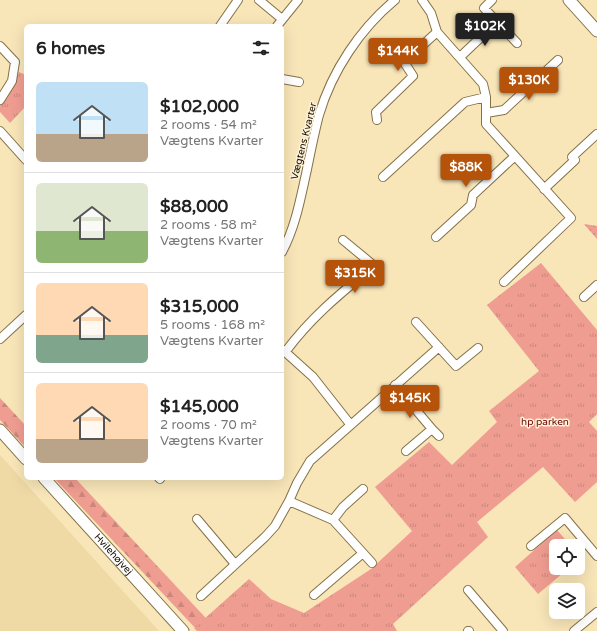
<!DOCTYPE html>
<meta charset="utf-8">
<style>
body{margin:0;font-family:"Varela Round",sans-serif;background:#f2f2f2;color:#222;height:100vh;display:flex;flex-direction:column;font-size:15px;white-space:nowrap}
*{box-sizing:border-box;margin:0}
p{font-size:13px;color:#767676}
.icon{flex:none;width:22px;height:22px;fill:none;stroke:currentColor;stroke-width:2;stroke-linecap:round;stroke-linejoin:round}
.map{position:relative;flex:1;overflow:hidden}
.side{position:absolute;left:24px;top:24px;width:260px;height:456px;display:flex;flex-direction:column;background:#fff;border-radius:6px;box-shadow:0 4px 16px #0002}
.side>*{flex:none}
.fabs{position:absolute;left:549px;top:539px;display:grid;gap:8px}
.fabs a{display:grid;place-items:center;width:36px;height:36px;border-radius:6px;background:#fff;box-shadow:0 4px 16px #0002;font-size:20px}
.price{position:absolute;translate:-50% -34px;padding:0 9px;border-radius:4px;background:#b45309;color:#fff;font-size:13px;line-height:26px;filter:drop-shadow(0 1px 2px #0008)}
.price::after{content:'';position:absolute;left:50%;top:24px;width:12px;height:9px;margin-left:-6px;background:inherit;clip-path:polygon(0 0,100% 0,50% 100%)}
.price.current{background:#222;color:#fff}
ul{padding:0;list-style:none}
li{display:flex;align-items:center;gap:12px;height:100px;padding:0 12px}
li+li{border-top:1px solid #e0e0e0}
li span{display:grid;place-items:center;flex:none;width:112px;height:80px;border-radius:6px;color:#555}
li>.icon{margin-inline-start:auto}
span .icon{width:48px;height:48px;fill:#fffc;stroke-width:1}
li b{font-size:17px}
h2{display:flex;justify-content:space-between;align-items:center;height:48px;padding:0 12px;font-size:17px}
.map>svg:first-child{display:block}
.built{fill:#efdaa5}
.grass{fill:url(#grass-dots)}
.forest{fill:url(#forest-firs)}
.park{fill:url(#park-tufts)}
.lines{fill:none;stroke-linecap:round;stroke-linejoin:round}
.street-casing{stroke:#837248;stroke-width:10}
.secondary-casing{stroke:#837248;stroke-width:13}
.street{stroke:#fff;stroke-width:8}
.secondary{stroke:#fff;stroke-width:11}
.labels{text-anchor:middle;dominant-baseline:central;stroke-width:3;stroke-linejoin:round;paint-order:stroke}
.street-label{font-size:10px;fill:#150f01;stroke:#fef3d8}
.park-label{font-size:10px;fill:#6a0003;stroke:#fef3d8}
</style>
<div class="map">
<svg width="597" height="631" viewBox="0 0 597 631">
<defs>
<pattern id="grass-dots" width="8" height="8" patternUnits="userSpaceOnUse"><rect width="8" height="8" fill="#f09d91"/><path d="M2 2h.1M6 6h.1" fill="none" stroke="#cd867b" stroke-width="1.8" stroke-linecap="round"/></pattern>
<pattern id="forest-firs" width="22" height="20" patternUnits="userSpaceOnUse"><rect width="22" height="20" fill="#f09d91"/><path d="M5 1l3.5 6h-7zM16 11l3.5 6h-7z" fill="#cd867b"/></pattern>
<pattern id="park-tufts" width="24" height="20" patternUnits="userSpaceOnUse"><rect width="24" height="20" fill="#f09d91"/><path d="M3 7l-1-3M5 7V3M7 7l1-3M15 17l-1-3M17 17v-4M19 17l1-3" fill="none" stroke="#cd867b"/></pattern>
</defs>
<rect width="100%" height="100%" fill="#f8e5b8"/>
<!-- built -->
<path class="built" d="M0,455L159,631H0Z"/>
<!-- grass -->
<path class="grass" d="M584,224L597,226V239Z"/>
<!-- forest -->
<path class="forest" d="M0,398L26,426V448L0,420Z
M54,478H75L218,631H198Z"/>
<!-- park -->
<path class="park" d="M19,72L26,75V106L10,123L0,112V105L10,93Z
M541,263L597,330V414L589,422L597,431V482L575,502L543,467L477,522L488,537L393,624L397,631H197L194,628L249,579L271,599L304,613L371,569L412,531L375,487L429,442L452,465L497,422L489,411L539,371L487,305Z
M557,530L571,546H556V568H569L538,594L515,567Z"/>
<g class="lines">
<!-- street casing -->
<g class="street-casing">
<path id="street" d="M259,0L282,19
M422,0L431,13L437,32L483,84L486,97V124L571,218L504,282
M492,0L484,8L517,43
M220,26L238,0
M277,26L298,0
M0,46L15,62L12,81L0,100
M460,57L497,22
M282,79L299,82
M486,113L504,110L558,60
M377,120L376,112L413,76L404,62L437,32
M0,131L26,160
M383,177L465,102L486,97
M544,189L575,160L572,157L597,134
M436,237L471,205L473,195L515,156
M282,252C295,228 300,201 306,174C310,155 314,134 319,115C332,71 360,29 395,0
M584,297L597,285
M416,322L456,366L478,348
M0,339L26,315
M283,350L313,377L350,424
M286,351C310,319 337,296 368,271L372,264L343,240
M395,385L432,429L406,451
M432,429L439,436
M159,478L160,479
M289,501L333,520L363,553L314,595
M197,519L235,564
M333,520L343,507L363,489
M531,546L565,518L597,556
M363,553L372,563
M468,590L503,631
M201,596L265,537L275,526L289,501L297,483L310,461L439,347
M468,631H469
M574,631L597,612"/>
</g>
<!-- secondary casing -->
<g class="secondary-casing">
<g id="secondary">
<path d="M569,0L597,31"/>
<path d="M0,430L26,459"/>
<path id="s1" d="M44,478L183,631"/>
</g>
</g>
<!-- street -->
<use href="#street" class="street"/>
<!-- secondary -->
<use href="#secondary" class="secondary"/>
</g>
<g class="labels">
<!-- street labels -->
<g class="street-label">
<text transform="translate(304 141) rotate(-76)">Vægtens Kvarter</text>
<text stroke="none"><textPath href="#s1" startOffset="103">Hvilehøjvej</textPath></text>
</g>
<!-- park labels -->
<g class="park-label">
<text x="545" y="422">hp parken</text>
</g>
</g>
</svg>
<div class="fabs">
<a><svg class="icon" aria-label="locate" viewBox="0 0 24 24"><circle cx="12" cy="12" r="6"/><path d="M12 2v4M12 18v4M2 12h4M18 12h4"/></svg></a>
<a><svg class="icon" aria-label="layers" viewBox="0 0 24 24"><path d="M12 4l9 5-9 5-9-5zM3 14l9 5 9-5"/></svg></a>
</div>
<b class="price current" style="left:485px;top:47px">$102K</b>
<b class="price" style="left:398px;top:72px">$144K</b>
<b class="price" style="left:529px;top:101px">$130K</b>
<b class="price" style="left:466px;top:188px">$88K</b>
<b class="price" style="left:355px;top:294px">$315K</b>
<b class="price" style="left:410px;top:419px">$145K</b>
<section class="side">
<h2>6 homes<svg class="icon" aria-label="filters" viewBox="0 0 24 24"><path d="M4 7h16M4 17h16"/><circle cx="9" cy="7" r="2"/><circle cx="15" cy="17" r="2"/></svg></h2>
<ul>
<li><span style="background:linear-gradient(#bfe0f5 65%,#b9a48a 0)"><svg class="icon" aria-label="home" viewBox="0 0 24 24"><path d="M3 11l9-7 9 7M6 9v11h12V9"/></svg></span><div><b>$102,000</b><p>2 rooms · 54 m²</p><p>Vægtens Kvarter</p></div></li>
<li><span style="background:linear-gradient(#dfe7d0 60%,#8fb573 0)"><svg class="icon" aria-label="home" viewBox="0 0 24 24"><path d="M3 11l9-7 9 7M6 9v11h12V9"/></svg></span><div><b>$88,000</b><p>2 rooms · 58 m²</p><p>Vægtens Kvarter</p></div></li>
<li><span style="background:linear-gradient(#ffd9b3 65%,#7fa58c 0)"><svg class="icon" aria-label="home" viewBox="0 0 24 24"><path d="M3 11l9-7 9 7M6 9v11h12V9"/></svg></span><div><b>$315,000</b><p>5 rooms · 168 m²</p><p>Vægtens Kvarter</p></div></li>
<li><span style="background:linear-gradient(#ffd9b3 70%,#b9a48a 0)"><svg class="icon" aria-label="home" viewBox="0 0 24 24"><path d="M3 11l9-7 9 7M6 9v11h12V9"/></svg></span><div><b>$145,000</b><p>2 rooms · 70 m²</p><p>Vægtens Kvarter</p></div></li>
</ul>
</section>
</div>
